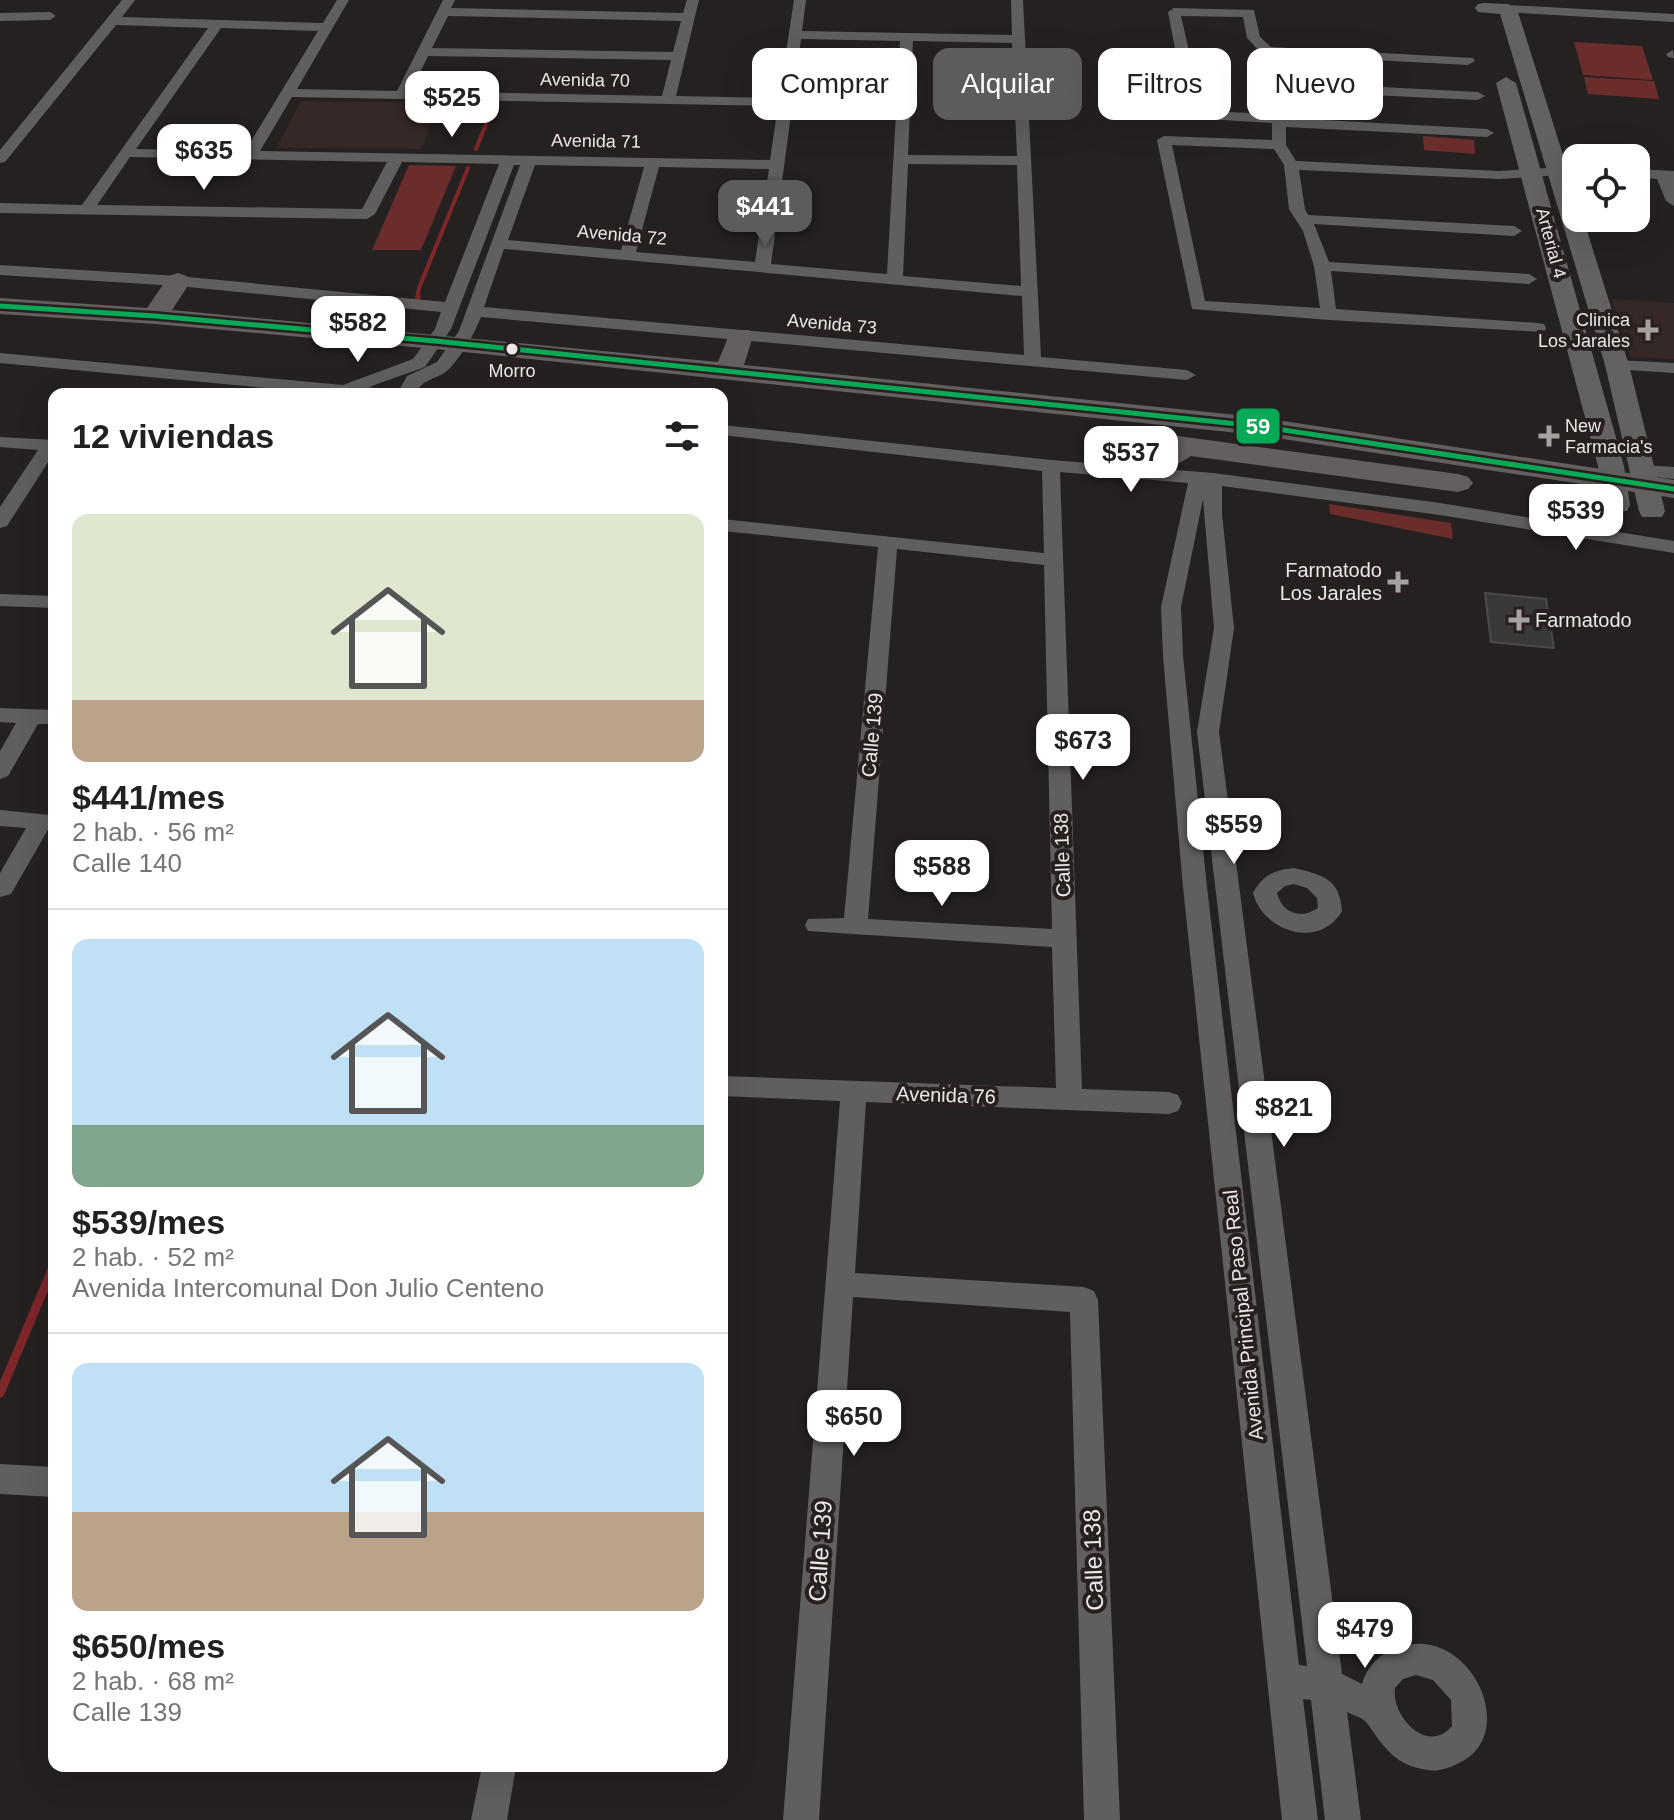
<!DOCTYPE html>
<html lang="es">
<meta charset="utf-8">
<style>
body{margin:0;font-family:Arial,sans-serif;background:#f6f6f6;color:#202124;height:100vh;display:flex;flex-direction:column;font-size:30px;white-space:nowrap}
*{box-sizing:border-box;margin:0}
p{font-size:26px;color:#757577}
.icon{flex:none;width:44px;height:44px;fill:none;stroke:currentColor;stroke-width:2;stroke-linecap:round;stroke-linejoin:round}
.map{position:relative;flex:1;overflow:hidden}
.sheet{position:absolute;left:48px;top:388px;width:680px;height:1384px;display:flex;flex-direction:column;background:#fff;border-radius:16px;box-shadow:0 8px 32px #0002}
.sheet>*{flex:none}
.top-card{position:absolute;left:752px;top:48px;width:760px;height:72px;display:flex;gap:16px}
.controls{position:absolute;left:1562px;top:144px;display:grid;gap:16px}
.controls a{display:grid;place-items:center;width:88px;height:88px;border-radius:16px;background:#fff;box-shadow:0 8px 32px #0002;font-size:40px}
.price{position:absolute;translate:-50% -68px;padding:0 18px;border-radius:16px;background:#fff;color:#222;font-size:26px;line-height:52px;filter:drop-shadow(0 2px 4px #0008)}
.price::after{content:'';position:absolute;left:50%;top:48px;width:24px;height:18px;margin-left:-12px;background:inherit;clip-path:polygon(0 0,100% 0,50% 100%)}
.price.current{background:#5d5b5c;color:#fff}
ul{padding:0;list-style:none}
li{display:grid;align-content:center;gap:16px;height:424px;padding:0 24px}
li+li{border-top:2px solid #e0e0e0}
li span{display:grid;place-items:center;height:248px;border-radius:16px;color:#555}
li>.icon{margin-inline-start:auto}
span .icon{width:144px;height:144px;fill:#fffc;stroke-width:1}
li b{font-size:34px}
h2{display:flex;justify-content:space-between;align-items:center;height:96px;padding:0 24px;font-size:34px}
.tag{padding:0 28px;border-radius:16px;background:#fff;box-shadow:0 8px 32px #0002;font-size:28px;line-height:72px}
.tag.current{background:#5d5b5c;color:#fff}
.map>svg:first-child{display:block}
.built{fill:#352827}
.green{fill:#6b2d2c}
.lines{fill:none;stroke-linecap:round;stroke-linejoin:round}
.stream-far2{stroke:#7e2629;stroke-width:4}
.stream-far1{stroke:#7e2629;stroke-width:5}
.stream{stroke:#7e2629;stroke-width:9}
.building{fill:#3a393a;stroke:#4b4b4b;stroke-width:2}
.street{fill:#605e5e;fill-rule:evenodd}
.secondary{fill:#636161;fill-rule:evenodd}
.primary{fill:#625f5e;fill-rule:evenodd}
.bus-1-casing{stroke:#28201f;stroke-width:10}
.bus-1{stroke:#06aa56;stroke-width:5}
.poi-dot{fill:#a7a1a1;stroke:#28201f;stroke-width:3}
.bus-dot{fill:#ece6e6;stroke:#28201f;stroke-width:3}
.labels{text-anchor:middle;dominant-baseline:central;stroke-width:8;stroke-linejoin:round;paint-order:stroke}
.far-street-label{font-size:18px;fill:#ece6e6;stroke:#28201f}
.far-poi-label{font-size:18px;fill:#ece6e6;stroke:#28201f;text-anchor:end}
.bus-label{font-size:18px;fill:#ece6e6;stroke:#28201f}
.poi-label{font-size:20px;fill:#ece6e6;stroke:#28201f;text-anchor:end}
.street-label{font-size:20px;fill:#ece6e6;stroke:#28201f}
.near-street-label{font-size:24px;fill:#ece6e6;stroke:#28201f}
.line-badge{stroke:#28201f;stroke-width:3}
.badge-label{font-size:22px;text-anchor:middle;font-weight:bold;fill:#fff}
</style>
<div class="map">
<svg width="1674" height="1820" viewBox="0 0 1674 1820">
<rect width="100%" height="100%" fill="#262121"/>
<!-- built -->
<path class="built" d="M301,101L440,103L421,149L276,148Z
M1612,299L1674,303V359L1630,357Z"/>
<!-- green -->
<path class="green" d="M1574,42L1642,46L1653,80L1583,75Z
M1584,77L1654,81L1659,99L1588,94Z
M1423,136L1474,140L1475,154L1424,150Z
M409,165L456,166L421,250H372Z
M1329,504L1451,523L1453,539L1330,514Z"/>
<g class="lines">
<!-- stream-far2 -->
<path class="stream-far2" d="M476,149L495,102
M417,299L419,288L468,168"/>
<!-- stream-far1 -->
<path class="stream-far1" d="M417,301L418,297"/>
<!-- stream -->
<path class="stream" d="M0,1393L54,1265"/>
</g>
<!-- building -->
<path class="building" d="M1485,593L1546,599L1554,648L1491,642Z"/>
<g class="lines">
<!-- street -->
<path class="street" d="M122,0H135L122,17L323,23L337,0H349L297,89L397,91L443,0H455L451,8L683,13L687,0H699L676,96L779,98L794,0H806L802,31L1012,35L1011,0H1023L1041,357L1187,370L1196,375L1187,380L481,317C474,334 463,354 450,368C439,380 423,377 415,394H397L407,376L437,362L459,331L520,165H514L451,329L425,367L369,387L381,389L383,394H329L0,363V353L343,385L413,359L435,329L441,312L178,286L0,275V265L178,276L445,302L499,164L402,162L375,214L367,219L0,213V203L82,205L208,28L116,25L5,162L0,163V150ZM448,16L681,21L673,52L432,48ZM221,28L318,31L245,151L136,149ZM801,39L900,41L887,274L771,264ZM913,41L1012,43L1017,156L908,155ZM428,56L671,60L662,96L411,91ZM292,97L778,106L770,160L260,151ZM130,157L387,162L362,209L97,205ZM908,164L1017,165L1021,286L903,276ZM535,165L644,167L621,250L508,240ZM659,167L769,169L755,262L636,252ZM504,249L1022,296L1024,355L484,307Z
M1508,5L1674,14V22L1503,12V6Z
M1174,8L1254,10L1260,37L1271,47L1473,58L1475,61L1468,65L1279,55L1285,82L1478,92L1485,96L1478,100L1286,91L1290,110L1287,118L1487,129L1494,133L1487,137L1286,127V145L1296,161L1499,171L1576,166V174L1499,179L1299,170L1305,209L1308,215L1514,226L1522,231L1514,236L1314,224L1329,262L1529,274L1537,279L1529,284L1331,271L1336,309L1538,323L1544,324L1546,328L1544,332L1329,320L1192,309L1157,140L1164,136L1272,140V123L1205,119L1190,113L1178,62L1140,61L1139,67H1129L1127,54H1176L1168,12ZM1181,16L1243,17L1247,38L1266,58L1274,114L1208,111L1202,108ZM1172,145L1274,149L1284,165L1289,209L1303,231L1314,266L1320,308L1205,301Z
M0,13L50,12L56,16L50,20L0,21Z
M1673,50L1674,58L1668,57L1666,54Z
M1636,169L1674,171V206L1666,201L1657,179L1636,177Z
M1617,360L1674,363V373L1611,369L1608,365L1611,361Z
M722,425L1051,460L1213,473L1440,503L1674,541V553L1440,515L1222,486V514L1234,628L1219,732L1342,1674L1362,1684C1368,1664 1380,1654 1399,1647C1470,1623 1523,1736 1457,1764C1449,1768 1437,1772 1428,1770C1395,1766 1384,1747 1367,1723C1363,1718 1353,1715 1347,1712L1361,1820H1325L1311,1700L1303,1699L1318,1820H1282L1183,887L1163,656L1161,607L1188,483L1060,472L1082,1089L1169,1092L1178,1095L1182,1103L1178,1111L1169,1114L866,1102L855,1273L1084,1287L1094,1291L1098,1300L1120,1820H1084L1070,1312L853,1297L819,1820H783L840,1101L722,1096V1076L1056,1088L1052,947L808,931L805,925L808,919L844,918L878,547L722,531V519L1044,553L1042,471L722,435ZM1203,499L1214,628L1197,732L1307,1666L1299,1665L1207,887L1183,656L1181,607ZM897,549L1044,565L1052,929L868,919ZM1416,1675L1433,1680L1451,1700L1452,1726C1428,1755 1391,1717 1395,1688L1403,1679Z
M0,437L54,440V453L7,526L0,528V507L38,450L0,447Z
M1644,465L1674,467V479L1637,475L1635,471L1637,467Z
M0,594L54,596V608L0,606Z
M0,708L54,710V724H38L8,776L0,779V751L16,723L0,722Z
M0,810L50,815L53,821L11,894L0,897V873L26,828L0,826Z
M1294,868C1322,875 1340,878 1342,911C1320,950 1263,932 1253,893C1263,875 1274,870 1294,868ZM1294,884L1307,888L1317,898L1318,908C1301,920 1282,913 1277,893L1285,886Z
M0,1464L54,1467V1497L0,1494Z
M482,1766H516L507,1820H471Z"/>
<!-- secondary -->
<path class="secondary" d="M1484,3L1508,4L1517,9L1576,196V218H1583L1629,365L1665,511L1662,517H1642L1639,511L1605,365L1500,14L1478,12L1475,8L1478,4Z
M1506,77L1516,83L1624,466L1630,505L1627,511H1607L1604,505L1598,466L1496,83Z"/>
<!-- primary -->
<path class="primary" d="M178,273L187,276L191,281L172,310L718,362L731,330H749L753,336L744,365L1257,417L1674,480V498L1257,435L435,349L155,324L0,314V298L147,308L169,276Z
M1111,427L1458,474L1468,477L1473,483L1468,489L1458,492L1191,456C1172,468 1143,484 1120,478L1115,472L1120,466L1158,451L1101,442L1097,436L1101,430Z"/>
<!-- bus-1 casing -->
<g class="bus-1-casing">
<path id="bus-1" d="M0,306L155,316L435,341L1257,426L1674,489"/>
</g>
<!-- bus-1 -->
<use href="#bus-1" class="bus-1"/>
</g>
<!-- markers -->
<g class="poi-dot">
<path d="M1644 318h8v8h8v8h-8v8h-8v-8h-8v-8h8z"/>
<path d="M1545 424h8v8h8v8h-8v8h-8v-8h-8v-8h8z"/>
<path d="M1394 570h8v8h8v8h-8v8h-8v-8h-8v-8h8z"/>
<path d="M1515 608h8v8h8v8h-8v8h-8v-8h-8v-8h8z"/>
</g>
<circle class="bus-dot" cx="512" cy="349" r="7"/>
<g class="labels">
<!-- far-street labels -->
<g class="far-street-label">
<text transform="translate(585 80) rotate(1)">Avenida 70</text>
<text transform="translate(596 141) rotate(1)">Avenida 71</text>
<text transform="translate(622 235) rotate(5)">Avenida 72</text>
<text transform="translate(1551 243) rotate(75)">Arterial 4</text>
<text transform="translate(832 324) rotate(5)">Avenida 73</text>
</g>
<!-- far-poi labels -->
<g class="far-poi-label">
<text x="1630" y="320">Clinica<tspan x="1630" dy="21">Los Jarales</tspan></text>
<text x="1565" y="426" text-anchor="start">New<tspan x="1565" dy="21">Farmacia's</tspan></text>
</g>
<!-- bus labels -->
<g class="bus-label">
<text x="512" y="371">Morro</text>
</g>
<!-- poi labels -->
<g class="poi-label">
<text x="1382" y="570">Farmatodo<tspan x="1382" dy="23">Los Jarales</tspan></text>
<text x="1535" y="620" text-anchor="start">Farmatodo</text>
</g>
<!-- street labels -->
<g class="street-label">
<text transform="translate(872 735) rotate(-85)">Calle 139</text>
<text transform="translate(1062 855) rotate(-92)">Calle 138</text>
<text transform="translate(946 1095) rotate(2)">Avenida 76</text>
<text transform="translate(1243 1315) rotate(-96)">Avenida Principal Paso Real</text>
</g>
<!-- near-street labels -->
<g class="near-street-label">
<text transform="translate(820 1551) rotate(-86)">Calle 139</text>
<text transform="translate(1093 1560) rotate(-92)">Calle 138</text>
</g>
</g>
<rect class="line-badge" x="1235" y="407" width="46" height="38" rx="8" fill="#06aa56"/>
<g class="badge-label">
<text x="1258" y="434">59</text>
</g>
</svg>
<div class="controls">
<a><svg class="icon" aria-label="locate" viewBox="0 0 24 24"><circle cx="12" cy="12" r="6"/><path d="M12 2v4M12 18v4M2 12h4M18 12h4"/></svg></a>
</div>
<b class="price" style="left:452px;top:139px">$525</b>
<b class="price" style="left:204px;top:192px">$635</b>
<b class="price current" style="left:765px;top:248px">$441</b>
<b class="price" style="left:358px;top:364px">$582</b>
<b class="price" style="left:1131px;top:494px">$537</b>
<b class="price" style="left:1576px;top:552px">$539</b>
<b class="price" style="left:1083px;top:782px">$673</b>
<b class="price" style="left:1234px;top:866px">$559</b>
<b class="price" style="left:942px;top:908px">$588</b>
<b class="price" style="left:1284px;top:1149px">$821</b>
<b class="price" style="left:854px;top:1458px">$650</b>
<b class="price" style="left:1365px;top:1670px">$479</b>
<div class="top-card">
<a class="tag">Comprar</a>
<a class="tag current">Alquilar</a>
<a class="tag">Filtros</a>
<a class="tag">Nuevo</a>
</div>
<section class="sheet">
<h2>12 viviendas<svg class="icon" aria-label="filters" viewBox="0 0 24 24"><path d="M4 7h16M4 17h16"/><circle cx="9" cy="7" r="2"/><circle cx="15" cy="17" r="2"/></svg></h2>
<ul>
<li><span style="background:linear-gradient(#dfe7d0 75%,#b9a48a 0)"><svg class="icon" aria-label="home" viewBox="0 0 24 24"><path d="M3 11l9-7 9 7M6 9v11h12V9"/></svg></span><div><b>$441/mes</b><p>2 hab. · 56 m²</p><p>Calle 140</p></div></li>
<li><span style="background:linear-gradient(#bfe0f5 75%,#7fa58c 0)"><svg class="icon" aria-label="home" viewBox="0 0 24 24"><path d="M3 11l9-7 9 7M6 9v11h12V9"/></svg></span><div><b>$539/mes</b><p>2 hab. · 52 m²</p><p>Avenida Intercomunal Don Julio Centeno</p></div></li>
<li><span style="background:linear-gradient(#bfe0f5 60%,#b9a48a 0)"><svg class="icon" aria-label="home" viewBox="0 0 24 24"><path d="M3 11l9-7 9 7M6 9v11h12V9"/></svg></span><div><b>$650/mes</b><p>2 hab. · 68 m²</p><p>Calle 139</p></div></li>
</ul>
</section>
</div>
